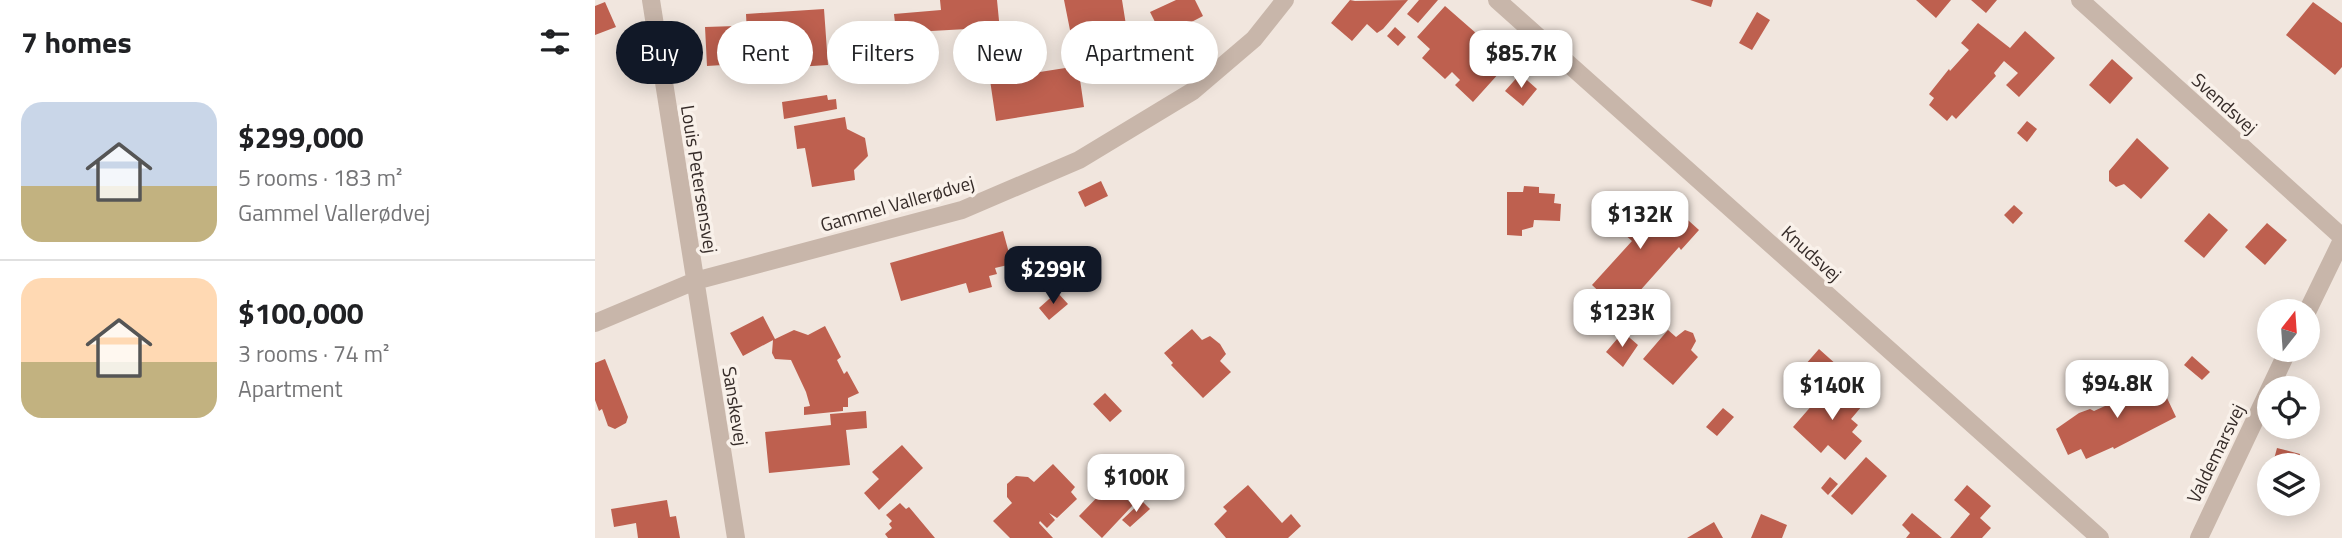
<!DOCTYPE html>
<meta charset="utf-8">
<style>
body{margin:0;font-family:"Titillium Web",sans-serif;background:#f6f6f6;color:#202124;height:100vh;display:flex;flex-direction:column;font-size:26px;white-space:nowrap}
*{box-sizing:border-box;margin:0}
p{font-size:23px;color:#757577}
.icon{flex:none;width:38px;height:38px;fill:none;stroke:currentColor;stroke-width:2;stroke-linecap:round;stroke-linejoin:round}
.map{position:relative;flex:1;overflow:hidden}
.drawer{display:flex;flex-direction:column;background:#fff;width:595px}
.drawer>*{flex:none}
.top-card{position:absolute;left:21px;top:21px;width:665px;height:63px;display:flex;gap:14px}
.needle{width:46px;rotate:17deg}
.controls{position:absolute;left:1662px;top:299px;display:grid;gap:14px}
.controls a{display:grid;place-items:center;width:63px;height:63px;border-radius:50%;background:#fff;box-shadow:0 4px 18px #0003;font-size:35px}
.price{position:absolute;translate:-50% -60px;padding:0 16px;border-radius:14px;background:#fff;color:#222;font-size:23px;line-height:46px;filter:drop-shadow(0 2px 4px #0008)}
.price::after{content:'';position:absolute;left:50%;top:42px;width:21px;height:16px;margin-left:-10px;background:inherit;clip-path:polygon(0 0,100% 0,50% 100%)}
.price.current{background:#111827;color:#fff}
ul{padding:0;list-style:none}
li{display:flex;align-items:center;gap:21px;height:175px;padding:0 21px}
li+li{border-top:2px solid #e0e0e0}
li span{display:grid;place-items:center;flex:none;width:196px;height:140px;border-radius:21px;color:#555}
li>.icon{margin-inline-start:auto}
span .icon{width:84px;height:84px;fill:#fffc;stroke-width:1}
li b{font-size:30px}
h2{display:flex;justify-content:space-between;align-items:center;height:84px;padding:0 21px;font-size:30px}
.tag{padding:0 24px;border-radius:32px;background:#fff;box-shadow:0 4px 18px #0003;font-size:24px;line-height:63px}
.tag.current{background:#111827;color:#fff}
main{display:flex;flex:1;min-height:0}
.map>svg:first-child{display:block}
.building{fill:#be604f}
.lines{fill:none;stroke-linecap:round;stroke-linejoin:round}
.street{stroke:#c8b6aa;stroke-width:18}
.labels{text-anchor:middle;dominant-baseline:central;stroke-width:7;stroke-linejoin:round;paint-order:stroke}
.street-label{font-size:19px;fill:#362c29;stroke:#f9f1ea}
</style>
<main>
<section class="drawer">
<h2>7 homes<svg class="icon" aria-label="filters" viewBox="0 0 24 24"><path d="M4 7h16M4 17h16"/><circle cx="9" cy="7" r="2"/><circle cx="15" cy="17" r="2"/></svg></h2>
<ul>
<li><span style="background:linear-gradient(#c9d6e8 60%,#c2b280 0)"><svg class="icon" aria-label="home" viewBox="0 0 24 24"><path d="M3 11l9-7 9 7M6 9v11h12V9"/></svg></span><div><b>$299,000</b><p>5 rooms · 183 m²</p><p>Gammel Vallerødvej</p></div></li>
<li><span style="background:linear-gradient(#ffd9b3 60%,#c2b280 0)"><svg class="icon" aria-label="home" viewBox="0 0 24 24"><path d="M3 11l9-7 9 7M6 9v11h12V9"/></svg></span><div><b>$100,000</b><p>3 rooms · 74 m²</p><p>Apartment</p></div></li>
</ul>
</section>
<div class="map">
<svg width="1747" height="538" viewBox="0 0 1747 538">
<rect width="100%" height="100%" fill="#f1e6de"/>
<!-- building -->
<path class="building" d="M345,0H402L405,31L373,35L372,29L318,32L320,48L303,49L299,14L346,10Z
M469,0H527L531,25L476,35Z
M581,0H600L608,16L583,29L589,41L564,52L555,34L564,30L555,12Z
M755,0L760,1L813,0L788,29L782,33L772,24L757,41L736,23Z
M824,0H843L823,23L812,14Z
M1095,0H1118L1116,7Z
M1321,0H1356L1341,18Z
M1376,0H1402L1391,13Z
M10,2L21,27L0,35V6Z
M1718,2L1747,23V67L1740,75L1691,35Z
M850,6L914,62L878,102L860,85L865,80L857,72L850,79L827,58L835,49L822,37Z
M229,9L233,65L201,67V62L176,63L175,34L152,35L151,14Z
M1162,12L1175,20L1157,50L1144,43Z
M1383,23L1415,48L1430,31L1460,58L1424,97L1411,85L1423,73L1409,61L1399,73L1401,76L1361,119L1357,115L1352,121L1334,105L1339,98L1334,94L1354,69L1355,71L1374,50L1366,43Z
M141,26L144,64L112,66L110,27Z
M800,27L811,37L803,46L792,36Z
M542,45L547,69L522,73L517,50Z
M1517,59L1538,78L1515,104L1494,85Z
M483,66L489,107L401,121L395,80Z
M925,74L942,89L928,106L910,91Z
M232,95L233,100L241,99L242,109L189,119L187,102Z
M250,117L252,129L270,138L273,156L259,170L260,180L217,187L210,148L202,149L199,126Z
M1432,121L1442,129L1432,142L1422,133Z
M1542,138L1574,168L1546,199L1529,184L1521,187L1514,181V171Z
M506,181L513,196L490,207L483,192Z
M929,186L944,187V193L960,194L959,203L966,204L965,221L939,220L938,227L927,230V236L912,235V192H928Z
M1027,195L1068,229L1084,212L1104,230L1086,250L1084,247L1026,312L997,285L1037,241L1009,216Z
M1419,205L1428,213L1418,224L1409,215Z
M1614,213L1633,230L1609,258L1589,241Z
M1672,223L1692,240L1670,265L1650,247Z
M408,231L417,264L400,268L402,274L394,276L397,287L374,293L371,283L306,301L295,263Z
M462,292L473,304L454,320L444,308Z
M168,316L180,339L148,356L135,333Z
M230,326L246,357L242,360L249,374L252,371L264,393L253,398V407H248V411L209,415V407L215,406L211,392L196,360L180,359L177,353L178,340L199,330L213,335Z
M597,329L607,340L615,336L625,344L631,354L625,361L636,372L608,398L576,365L578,363L569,353Z
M1073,330L1081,337L1090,330L1098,333L1101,341L1096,350L1103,357L1078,385L1048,359Z
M1028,332L1043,345L1028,367L1011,352Z
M1224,349L1243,366L1215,398L1196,381Z
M1597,356L1615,372L1607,380L1589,365Z
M10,359L33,417L31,423L20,429L13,426L7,409L4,411L0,400V363Z
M1562,377L1581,417L1519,449L1518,447L1491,459L1486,449L1473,455L1461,429L1484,413L1495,409L1499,411L1510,406L1508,401L1541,389L1540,386Z
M1239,380L1267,406L1256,419L1263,425L1257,432L1267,441L1250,460L1233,445L1226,453L1198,427Z
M510,393L527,411L515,422L498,404Z
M1128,408L1139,417L1122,436L1111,427Z
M271,411L272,428L251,430L255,465L174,473L170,432L236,425L235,414Z
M307,445L328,468L284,510L269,493L284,479L277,472Z
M1682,448L1705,454L1702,466L1678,463Z
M1271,457L1292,476L1257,515L1236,496Z
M458,464L480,487L476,492L482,499L462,518L454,513L460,520L452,528L445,521L444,523L458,538H415L398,521L417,503L412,497V484L421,476L433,477L439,482Z
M1235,477L1243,484L1233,495L1226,488Z
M515,484L538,505L507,538L484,516Z
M653,485L687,523L696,514L706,526L693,538H631L619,524L632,511L628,507Z
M1372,485L1396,506L1385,518L1396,528L1387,538H1355L1375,514L1359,500Z
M72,500L75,517L81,516L85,538H43L41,523L19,527L16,509Z
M547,501L555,509L535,527L527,520Z
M305,503L311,509L314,507L340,538H293L290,534L297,528L294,524L297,521L291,515Z
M1317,513L1347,538H1311L1315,533L1307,525Z
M1166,514L1192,525L1187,538H1156Z
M1119,522L1128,538H1092Z"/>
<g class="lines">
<!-- street -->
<path class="street" d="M56,0L141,538
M902,0L1505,538
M1485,0L1747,237
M1712,312L1747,240
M0,323L100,281L367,210L484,160L598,91L659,39L690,0
M1604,538L1693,350"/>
</g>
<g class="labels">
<!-- street labels -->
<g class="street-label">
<text transform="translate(1630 103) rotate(42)">Svendsvej</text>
<text transform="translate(105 179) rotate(81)">Louis Petersensvej</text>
<text transform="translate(302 203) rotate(-16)">Gammel Vallerødvej</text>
<text transform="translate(1217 253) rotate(42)">Knudsvej</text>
<text transform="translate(141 406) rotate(81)">Sanskevej</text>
<text transform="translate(1620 453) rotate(-64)">Valdemarsvej</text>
</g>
</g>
</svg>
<div class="controls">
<a><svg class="needle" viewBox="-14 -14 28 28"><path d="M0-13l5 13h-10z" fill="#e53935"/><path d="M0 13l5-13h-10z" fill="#757577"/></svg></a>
<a><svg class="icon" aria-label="locate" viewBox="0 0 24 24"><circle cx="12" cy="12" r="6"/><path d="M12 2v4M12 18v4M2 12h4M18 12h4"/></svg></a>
<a><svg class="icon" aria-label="layers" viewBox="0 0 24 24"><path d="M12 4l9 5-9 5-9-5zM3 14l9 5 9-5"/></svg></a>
</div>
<b class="price" style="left:926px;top:90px">$85.7K</b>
<b class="price" style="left:1045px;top:251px">$132K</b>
<b class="price current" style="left:458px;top:306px">$299K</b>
<b class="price" style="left:1027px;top:349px">$123K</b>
<b class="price" style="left:1522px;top:420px">$94.8K</b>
<b class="price" style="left:1237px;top:422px">$140K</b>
<b class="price" style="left:541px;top:514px">$100K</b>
<div class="top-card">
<a class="tag current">Buy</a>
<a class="tag">Rent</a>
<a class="tag">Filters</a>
<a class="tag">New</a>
<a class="tag">Apartment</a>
</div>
</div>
</main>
